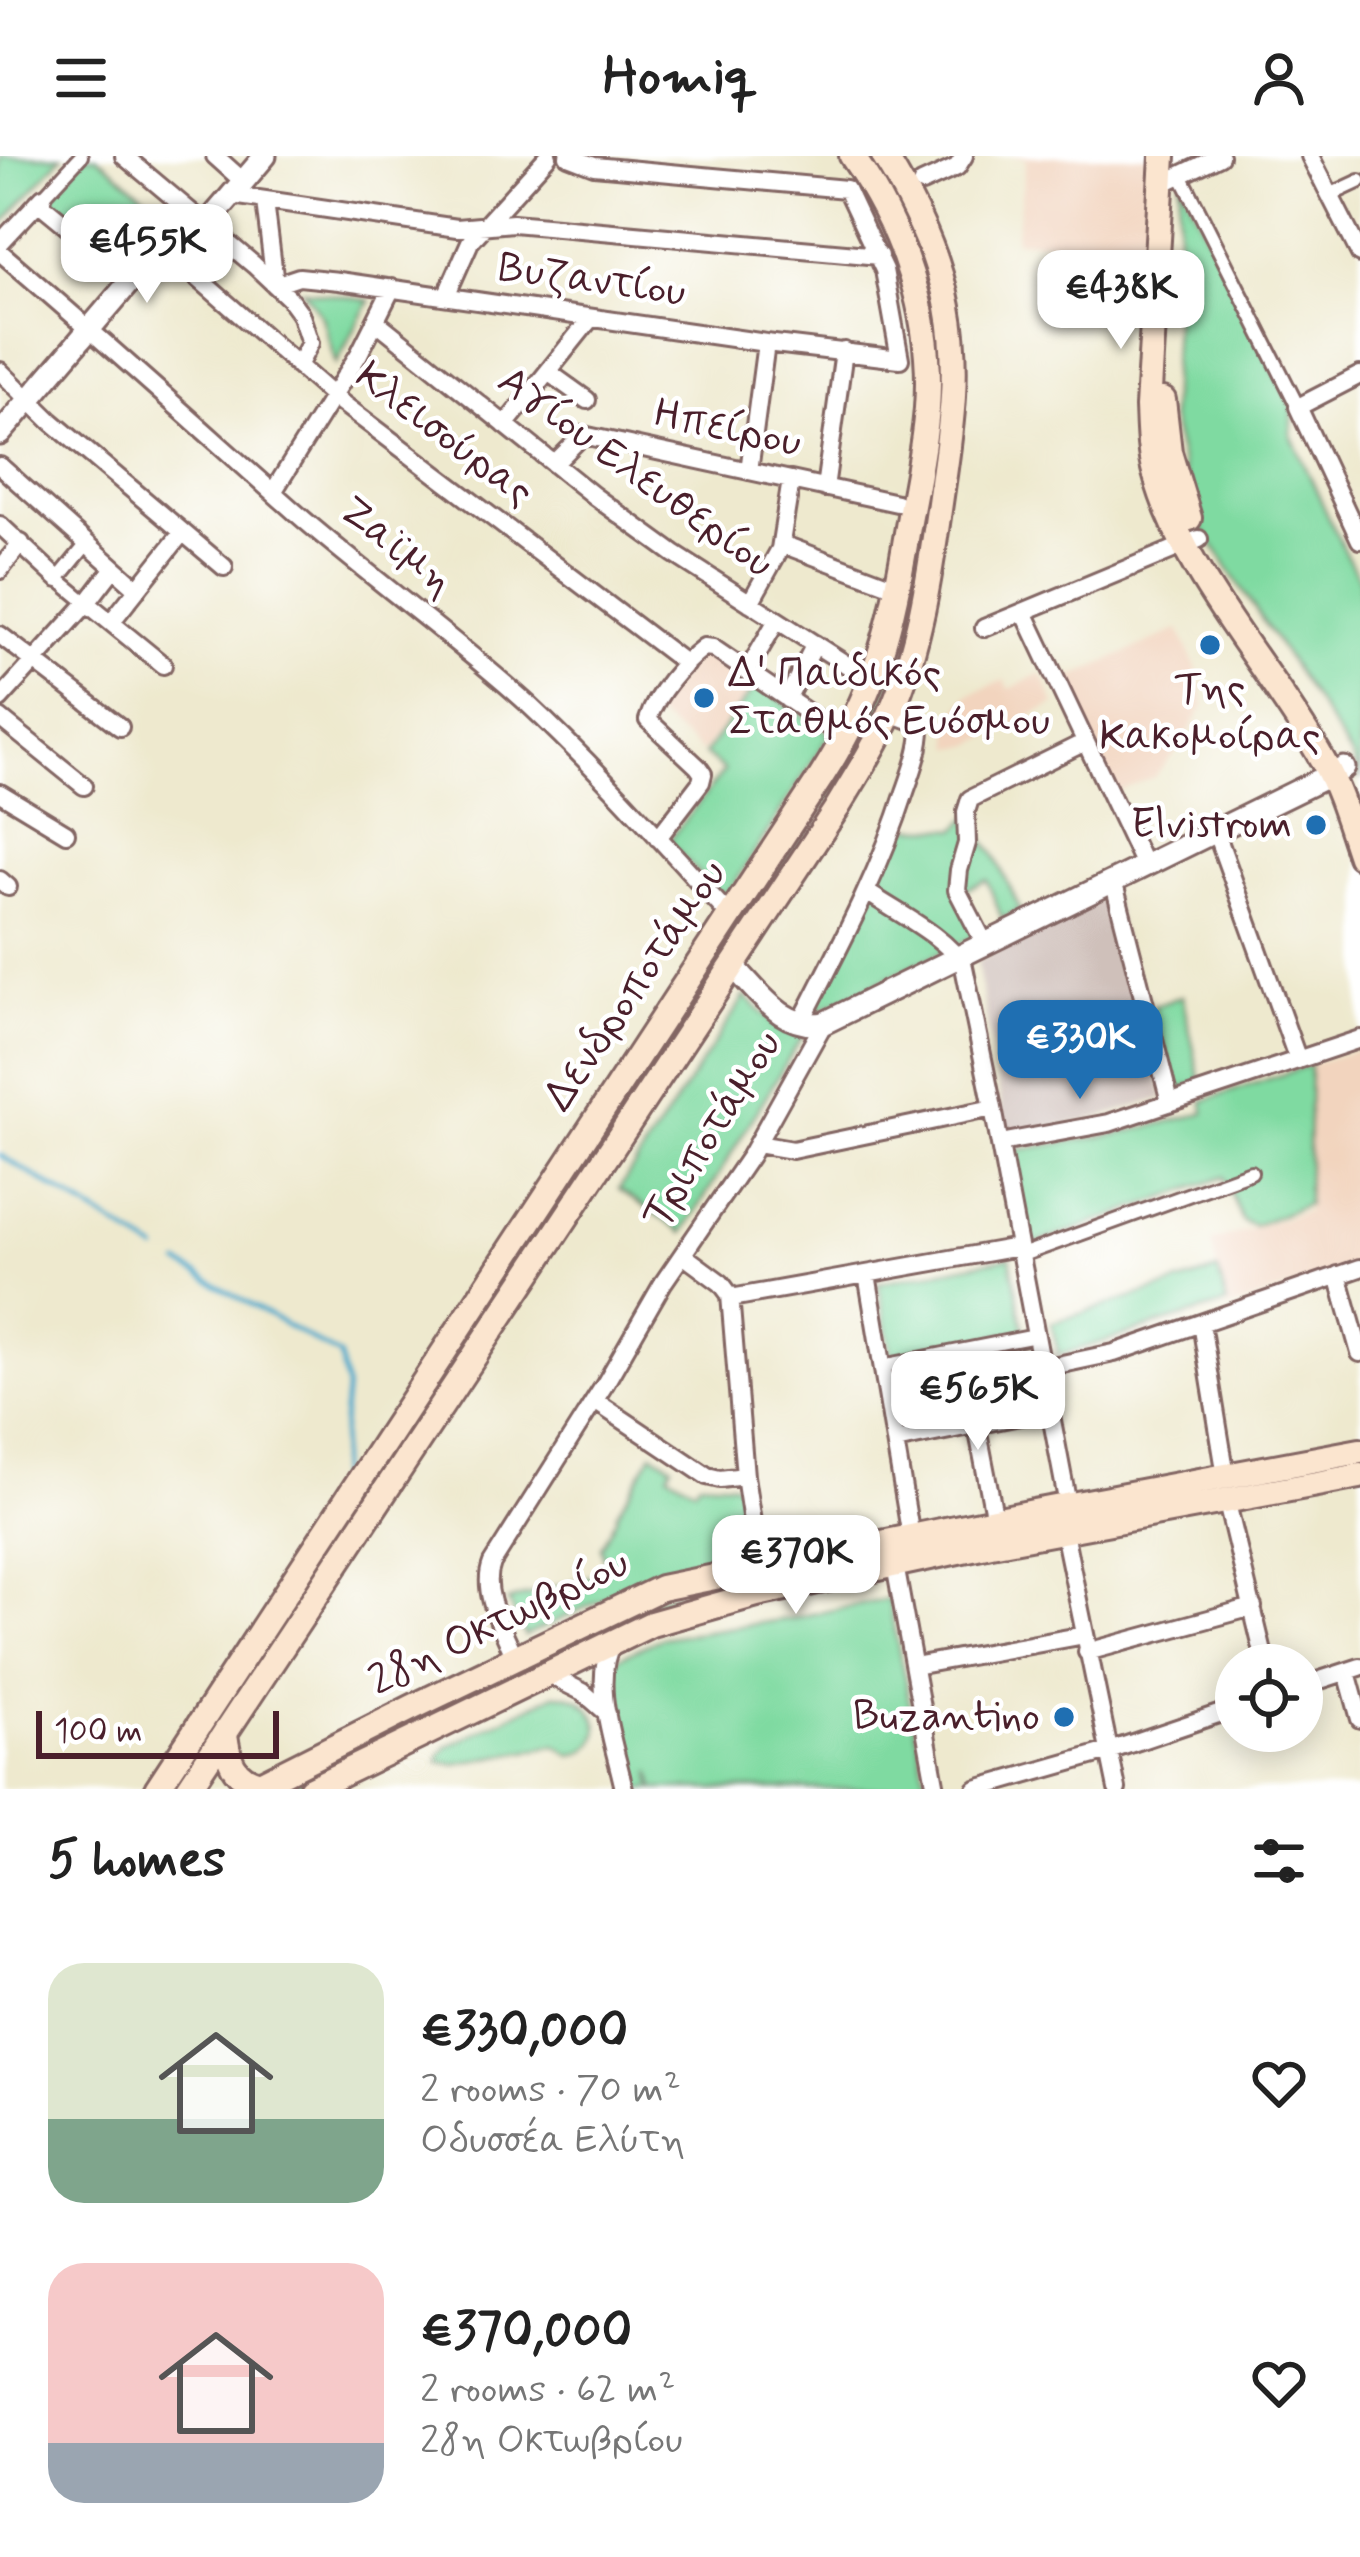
<!DOCTYPE html>
<meta charset="utf-8">
<style>
body{margin:0;font-family:Mynerve,sans-serif;background:#f2f2f2;color:#222;height:100vh;display:flex;flex-direction:column;font-size:45px;white-space:nowrap}
*{box-sizing:border-box;margin:0}
p{font-size:39px;color:#767676}
.icon{flex:none;width:66px;height:66px;fill:none;stroke:currentColor;stroke-width:2;stroke-linecap:round;stroke-linejoin:round}
.map{position:relative;height:1633px;overflow:hidden}
.side{display:flex;flex-direction:column;background:#fff;flex:1}
.side>*{flex:none}
.tools{position:absolute;left:1215px;top:1488px;display:grid;gap:24px}
.tools a{display:grid;place-items:center;width:108px;height:108px;border-radius:50%;background:#fff;box-shadow:0 6px 30px #0003;font-size:60px}
.scale{position:absolute;left:36px;bottom:30px;width:243px;box-sizing:border-box;padding-left:12px;border:6px solid #4a1f2b;border-top:0;font-size:33px;line-height:42px;white-space:nowrap;color:#4a1f2b;-webkit-text-stroke:9px #fff;paint-order:stroke}
.price{position:absolute;translate:-50% -102px;padding:0 27px;border-radius:24px;background:#fff;color:#222;font-size:39px;line-height:78px;filter:drop-shadow(0 3px 6px #0008)}
.price::after{content:'';position:absolute;left:50%;top:72px;width:36px;height:27px;margin-left:-18px;background:inherit;clip-path:polygon(0 0,100% 0,50% 100%)}
.price.selected{background:#1f6fb2;color:#fff}
ul{padding:0;list-style:none}
li{display:flex;align-items:center;gap:36px;height:300px;padding:0 48px}
li span{display:grid;place-items:center;flex:none;width:336px;height:240px;border-radius:36px;color:#555}
li>.icon{margin-inline-start:auto}
span .icon{width:144px;height:144px;fill:#fffc;stroke-width:1}
li b{font-size:51px}
h2{display:flex;justify-content:space-between;align-items:center;height:144px;padding:0 48px;font-size:51px}
header{display:flex;justify-content:space-between;align-items:center;height:156px;padding:0 48px;background:#fff;font-size:54px;font-weight:700}
.map>svg:first-child{display:block}
.built{fill:#f2d4be}
.industrial{fill:#cfc0ba}
.green{fill:#7fdaa1;stroke:#647c66;stroke-width:3}
.lines{fill:none;stroke-linecap:round;stroke-linejoin:round}
.stream{stroke:#4dabcc;stroke-width:4.5}
.pedestrian-casing{stroke:#836664;stroke-width:18}
.minor-casing{stroke:#836664;stroke-width:22}
.tertiary-casing{stroke:#836664;stroke-width:27}
.secondary-casing{stroke:#836664;stroke-width:30}
.pedestrian{stroke:#fff;stroke-width:12}
.minor{stroke:#fff;stroke-width:16}
.tertiary{stroke:#fff;stroke-width:21}
.secondary{stroke:#fbe5cf;stroke-width:24}
.poi-dot{fill:#1f6fb2;stroke:#fff;stroke-width:4.5}
.labels{text-anchor:middle;dominant-baseline:central;stroke-width:9;stroke-linejoin:round;paint-order:stroke}
.street-label{font-size:42px;fill:#4a1f2b;stroke:#fff}
.poi-label{font-size:42px;fill:#4a1f2b;stroke:#fff;text-anchor:end}
</style>
<header><svg class="icon" aria-label="menu" viewBox="0 0 24 24"><path d="M4 6h16M4 12h16M4 18h16"/></svg>Homiq<svg class="icon" aria-label="person" viewBox="0 0 24 24"><circle cx="12" cy="8" r="4"/><path d="M4 21q1-7 8-7t8 7"/></svg></header>
<div class="map">
<svg width="1360" height="1633" viewBox="0 0 1360 1633">
<rect width="100%" height="100%" fill="#fff"/>
<filter id="ink" filterUnits="userSpaceOnUse"><feTurbulence type="fractalNoise" baseFrequency=".00833" numOctaves="2"/><feDisplacementMap in="SourceGraphic" scale="24" xChannelSelector="R" yChannelSelector="G"/><feConvolveMatrix kernelMatrix="1 2 1 2 8 2 1 2 1" color-interpolation-filters="sRGB"/></filter>
<filter id="wash" filterUnits="userSpaceOnUse"><feTurbulence type="fractalNoise" baseFrequency=".004" numOctaves="4" result="noise"/><feDisplacementMap in="SourceGraphic" scale="48" xChannelSelector="R" yChannelSelector="G"/><feGaussianBlur stdDeviation="2.7" result="paint"/><feColorMatrix in="noise" values="0 0 0 0 0 0 0 0 0 0 0 0 0 0 0 0 0 1.4 0 .05"/><feComposite in="paint" operator="in"/></filter>
<g filter="url(#wash)">
<rect width="100%" height="100%" fill="#eee9ce"/>
<!-- built -->
<path class="built" d="M1009,0H1158L1152,93L1015,84L1026,3Z
M1179,473L1199,518L1204,550L1181,590L1154,621L1114,637L1061,526Z
M712,496L756,527L702,596L653,558L696,501Z
M1041,517L1055,548L970,590L953,592L948,566L968,539L1004,524L1010,533Z
M1360,893V1109L1228,1153L1211,1086L1306,1055L1310,909Z"/>
<!-- industrial -->
<path class="industrial" d="M1112,736L1164,942L1086,965L1006,978L977,806Z"/>
<!-- green -->
<path class="green" d="M0,0H62L0,71Z
M84,0H97L171,61V75L131,108L50,41Z
M863,0H873L895,38L932,123L946,206L944,250L909,472L879,557L852,608L179,1633H168L864,569L889,510L903,457L937,227Z
M1180,24L1293,252L1291,279L1343,393L1360,424V624L1352,601L1204,375L1190,344L1170,261Z
M303,134L370,145L336,208L322,161Z
M757,528L830,578L730,735L718,738L670,687L672,680L724,615L704,598Z
M973,658L982,682L994,698L1020,753L1002,763L987,724L962,735L979,778L822,853L813,854L899,671L957,673Z
M745,840L775,869L803,879L683,1077L619,1033Z
M1182,840L1201,926L1177,934L1153,851Z
M1310,909L1307,1048L1254,1070L1242,1065L1224,1021L1026,1091L1010,995L1118,978L1205,957L1203,945Z
M1010,1101L1024,1175L892,1200L878,1127Z
M1218,1115L1227,1148L1059,1199L1051,1167Z
M653,1297L672,1309L668,1317L694,1332L699,1325L734,1327L739,1332V1352L727,1355V1384L713,1408L616,1437L525,1480L508,1445L608,1415L601,1391L617,1360L616,1358Z
M874,1393L876,1402L656,1452L289,1633H270L655,1443Z
M888,1443L926,1625L888,1633H655L651,1615L653,1633H636L609,1506L661,1482L787,1463Z
M555,1538C602,1537 614,1595 571,1599L557,1589L456,1608L438,1606L440,1599L447,1591Z"/>
<g class="lines">
<!-- stream -->
<path class="stream" d="M0,999L157,1095
M180,1108L340,1200L346,1232L336,1336"/>
</g>
</g>
<g filter="url(#ink)">
<g class="lines">
<!-- pedestrian casing -->
<g class="pedestrian-casing">
<path id="pedestrian" d="M1181,19L1298,251
M1330,39L1360,25
M43,41L81,0
M86,389L58,423L87,447
M1019,1100L1251,1016
M883,1210L1036,1180"/>
</g>
<!-- minor casing -->
<g class="minor-casing">
<path id="minor" d="M124,0L254,109L289,142L300,157L310,187L298,210
M215,0L244,26
M1310,0L1360,98
M922,27L957,11L964,0
M1160,29L1220,0
M232,39L457,72L513,67L879,100
M265,45L275,128
M38,46L132,123
M0,87L43,41
M167,95L334,241L686,508
M0,96C100,181 197,269 295,356C371,422 453,480 528,548C599,614 664,688 730,760
M275,129L299,121L339,125L766,187L900,203L884,114L846,33L594,10L568,0
M446,140L470,86L548,0
M377,166L594,340L674,398L858,516
M0,215L51,265L224,411
M548,216L587,244
M1360,219L1298,251L1360,384
M505,269L591,162
M554,308L583,279L897,347
M0,310L138,433
M749,315L766,187
M825,332L844,195
M273,336L359,198L392,132
M0,369L58,423
M782,388L898,432
M0,414L21,387
M87,447L163,509
M750,447L780,393L791,324
M1024,456L1144,709
M112,465L182,377
M984,472L1199,383
M0,479L120,571
M747,516L777,464
M0,543L87,447L113,413
M787,543L815,488
M0,562L84,630
M0,637L66,677
M1215,674L1298,904
M658,682L701,626L703,618L698,611L648,564C656,538 682,508 704,491L713,492L829,571
M0,724L8,731
M1113,724L1170,946
M867,736C897,757 946,780 964,811L993,952L1068,1349
M985,788L957,734L959,714L967,687L966,656L970,643L1085,586
M800,868C839,792 879,718 905,636C912,616 921,593 921,572L912,565L891,557
M1000,987L1109,967L1360,883
M757,988L792,994L993,952
M683,1099L721,1127L730,1139L745,1320L759,1412
M867,1118L911,1381
M1338,1119L1360,1197
M731,1142L1018,1091
M1201,1167L1226,1320
M1043,1212L1114,1197L1360,1112
M595,1245L707,1320L720,1323L745,1320
M977,1271L995,1364
M895,1285L1050,1254
M1227,1347L1266,1509
M1064,1376L1117,1633
M895,1409L936,1633
M613,1485C590,1527 615,1589 624,1633
M1087,1496L1253,1451
M515,1502C504,1474 480,1437 492,1407L605,1228L663,1127L750,1000L824,867
M914,1510L1085,1479
M1347,1516L1360,1563
M547,1518L583,1536L607,1557
M1302,1530L1360,1511
M976,1633L1109,1595L1236,1552"/>
</g>
<!-- tertiary casing -->
<g class="tertiary-casing">
<path id="tertiary" d="M0,278L132,123L160,99L206,69L265,0
M733,810C760,837 782,874 824,867L1344,612"/>
</g>
<!-- secondary casing -->
<g class="secondary-casing">
<path id="secondary" d="M1163,0L1148,251C1149,273 1149,294 1155,316C1182,419 1271,512 1323,605C1340,634 1349,668 1360,700
M1163,244L1169,296L1189,362
M225,1578C228,1603 233,1622 260,1628
M157,1633L821,621C877,534 891,472 908,371C915,332 924,292 927,252C934,162 903,73 852,0
M188,1633L837,652C856,620 876,590 891,556C922,485 931,409 942,333C951,272 960,213 948,151C938,97 913,46 884,0
M250,1633L413,1551L661,1432L1034,1356L1360,1295
M311,1633L651,1468L757,1438L991,1388L1360,1320"/>
</g>
<!-- pedestrian -->
<use href="#pedestrian" class="pedestrian"/>
<!-- minor -->
<use href="#minor" class="minor"/>
<!-- tertiary -->
<use href="#tertiary" class="tertiary"/>
<!-- secondary -->
<use href="#secondary" class="secondary"/>
</g>
</g>
<!-- markers -->
<g class="poi-dot">
<circle cx="1210" cy="489" r="12"/>
<circle cx="704" cy="542" r="12"/>
<circle cx="1316" cy="669" r="12"/>
<circle cx="1064" cy="1561" r="12"/>
</g>
<g class="labels">
<!-- street labels -->
<g class="street-label">
<text transform="translate(592 125) rotate(8)">Βυζαντίου</text>
<text transform="translate(727 273) rotate(12)">Ηπείρου</text>
<text transform="translate(444 279) rotate(37)">Κλεισούρας</text>
<text transform="translate(635 317) rotate(36)">Αγίου Ελευθερίου</text>
<text transform="translate(396 391) rotate(39)">Ζαϊμη</text>
<text transform="translate(636 830) rotate(-56)">Δενδροποτάμου</text>
<text transform="translate(713 974) rotate(-58)">Τριποτάμου</text>
<text transform="translate(499 1467) rotate(-26)">28η Οκτωβρίου</text>
</g>
<!-- poi labels -->
<g class="poi-label">
<text x="728" y="518" text-anchor="start">Δ' Παιδικός<tspan x="728" dy="48">Σταθμός Ευόσμου</tspan></text>
<text x="1210" y="533" text-anchor="middle">Της<tspan x="1210" dy="48">Κακομοίρας</tspan></text>
<text x="1292" y="669">Elvistrom</text>
<text x="1040" y="1561">Buzantino</text>
</g>
</g>
</svg>
<div class="tools">
<a><svg class="icon" aria-label="locate" viewBox="0 0 24 24"><circle cx="12" cy="12" r="6"/><path d="M12 2v4M12 18v4M2 12h4M18 12h4"/></svg></a>
</div>
<div class="scale">100 m</div>
<b class="price" style="left:147px;top:150px">€455K</b>
<b class="price" style="left:1121px;top:196px">€438K</b>
<b class="price selected" style="left:1080px;top:946px">€330K</b>
<b class="price" style="left:978px;top:1297px">€565K</b>
<b class="price" style="left:796px;top:1461px">€370K</b>
</div>
<section class="side">
<h2>5 homes<svg class="icon" aria-label="filters" viewBox="0 0 24 24"><path d="M4 7h16M4 17h16"/><circle cx="9" cy="7" r="2"/><circle cx="15" cy="17" r="2"/></svg></h2>
<ul>
<li><span style="background:linear-gradient(#dfe7d0 65%,#7fa58c 0)"><svg class="icon" aria-label="home" viewBox="0 0 24 24"><path d="M3 11l9-7 9 7M6 9v11h12V9"/></svg></span><div><b>€330,000</b><p>2 rooms · 70 m²</p><p>Οδυσσέα Ελύτη</p></div><svg class="icon" aria-label="heart" viewBox="0 0 24 24"><path d="M12 20l-8-8c-3-5 5-10 8-4 3-6 11-1 8 4z"/></svg></li>
<li><span style="background:linear-gradient(#f6c9c9 75%,#9aa5b1 0)"><svg class="icon" aria-label="home" viewBox="0 0 24 24"><path d="M3 11l9-7 9 7M6 9v11h12V9"/></svg></span><div><b>€370,000</b><p>2 rooms · 62 m²</p><p>28η Οκτωβρίου</p></div><svg class="icon" aria-label="heart" viewBox="0 0 24 24"><path d="M12 20l-8-8c-3-5 5-10 8-4 3-6 11-1 8 4z"/></svg></li>
</ul>
</section>
